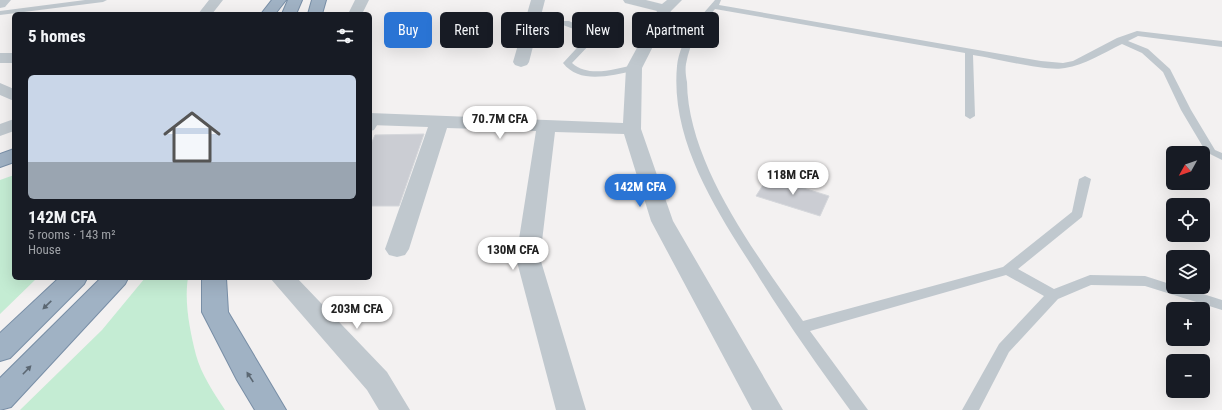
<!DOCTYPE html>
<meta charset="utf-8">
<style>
body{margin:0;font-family:"Roboto Condensed",sans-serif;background:#20242c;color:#f1f3f6;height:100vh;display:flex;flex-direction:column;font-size:15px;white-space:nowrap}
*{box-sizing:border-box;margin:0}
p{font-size:13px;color:#9ea1a6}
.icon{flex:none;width:22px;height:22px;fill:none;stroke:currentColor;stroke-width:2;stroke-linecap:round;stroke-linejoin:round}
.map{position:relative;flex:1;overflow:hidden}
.panel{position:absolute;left:12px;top:12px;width:360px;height:268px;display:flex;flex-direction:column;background:#171b24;border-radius:6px;box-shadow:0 4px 16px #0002}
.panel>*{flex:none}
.hud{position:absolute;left:384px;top:12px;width:380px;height:36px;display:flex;gap:8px}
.needle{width:26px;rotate:230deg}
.fabs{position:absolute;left:1166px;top:146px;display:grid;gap:8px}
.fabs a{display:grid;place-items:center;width:44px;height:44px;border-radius:6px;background:#171b24;box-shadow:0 4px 16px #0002;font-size:20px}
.price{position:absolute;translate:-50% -34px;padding:0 9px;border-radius:14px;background:#fff;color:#222;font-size:13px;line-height:26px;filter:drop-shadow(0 1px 2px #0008)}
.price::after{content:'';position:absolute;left:50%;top:24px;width:12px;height:9px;margin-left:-6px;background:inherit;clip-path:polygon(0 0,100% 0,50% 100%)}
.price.active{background:#2a74d4;color:#fff}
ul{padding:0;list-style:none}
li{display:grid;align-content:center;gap:8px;height:212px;padding:0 16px}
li+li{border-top:1px solid #363941}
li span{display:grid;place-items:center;height:124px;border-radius:6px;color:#555}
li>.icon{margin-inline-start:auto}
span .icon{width:72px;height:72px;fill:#fffc;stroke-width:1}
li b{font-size:17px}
h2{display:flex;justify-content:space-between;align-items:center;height:48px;padding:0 16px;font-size:17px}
.tag{padding:0 14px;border-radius:6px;background:#171b24;box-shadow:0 4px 16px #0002;font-size:14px;line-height:36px}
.tag.active{background:#2a74d4;color:#fff}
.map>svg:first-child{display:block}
.green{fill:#c4ecd3}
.building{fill:#cbcdd3;stroke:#d5d7db}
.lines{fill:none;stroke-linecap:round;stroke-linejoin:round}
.trunk-casing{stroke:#788ea6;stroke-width:2}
.service{fill:#c0c8ce;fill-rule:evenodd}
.minor{fill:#c0c8ce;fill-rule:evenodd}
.trunk{fill:#a0b2c4;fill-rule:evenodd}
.oneway{fill:#5b6772}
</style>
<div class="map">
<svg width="1222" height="410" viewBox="0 0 1222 410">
<rect width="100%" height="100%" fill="#f3f1f1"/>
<!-- green -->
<path class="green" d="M14,175V278H37L0,314V180Z
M145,278H188C184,302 190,331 196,355C201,374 214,393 225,410H20L102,330Z"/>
<!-- building -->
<path class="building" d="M424,134L399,206H370V146L375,135Z
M768,177L829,196L820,216L756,196Z"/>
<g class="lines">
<!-- trunk casing -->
<g class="trunk-casing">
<path id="trunk" d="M272,0H286L275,14H261Z
M288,0H302L296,14H282Z
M312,0H326L322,14H308Z
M14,149V162L0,167V154Z
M59,278H87L84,284L10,358L0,361V333Z
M101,278H128L125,284L11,407L0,410V378Z
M202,278H226L228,312L286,410H255L237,380L202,312Z"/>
</g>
<!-- service -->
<path class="service" d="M85,0H107L103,2L0,15V11Z
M715,0H721L719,5L1041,61L1063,63L1073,61L1117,38L1137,31L1222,41V47L1138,36L1128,41L1148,49L1170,69L1191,110L1215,150L1222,153V160L1206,152L1181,110L1163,72L1142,53L1122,44C1103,53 1085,65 1065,68C1046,72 995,58 973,55L975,116L970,119L965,116V53L715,9C701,26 690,41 686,64C685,70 686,77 687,82C688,165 757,255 803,321L1003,267L1072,212L1079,179L1085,176L1091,179L1082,217L1018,269L1054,289L1090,275L1145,276L1173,285V287H1181L1222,300V310L1145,286L1091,285L1058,299L1009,352L979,410H962L999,344L1044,296L1006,275L810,331L868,410H850C817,365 786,321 757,274C718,213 670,142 677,66C680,39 699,18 715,0Z
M563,21H569L595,33L594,40L572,63C589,78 614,69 634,65L638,68L634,71C611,75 580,85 563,63L587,37V34L563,25Z
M376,116L381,119L374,130L370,131V120L372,117Z"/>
<!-- minor -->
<path class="minor" d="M0,0H11L5,7L0,8Z
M209,0H223L212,14H198Z
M355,0H369L362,14H348Z
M531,0H545L529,62L527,65L521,67L515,65L513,62Z
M623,0H646L662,4L667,0H682L671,11L642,68L641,129L673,221L783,410H752L651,221L624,134L555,132L540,258L586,410H556L516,258L536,131L447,128L409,249L405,255L397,257L389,255L385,249L428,127L370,125V113L623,123L626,68L657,11L625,3Z
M0,53H14V63H0Z
M0,83L14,89V101L0,95Z
M14,119V131L0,136V124Z
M270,278H297L387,372L410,410H379L367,390Z"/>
<!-- trunk -->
<use href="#trunk" class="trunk"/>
</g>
<!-- one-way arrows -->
<defs><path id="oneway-solid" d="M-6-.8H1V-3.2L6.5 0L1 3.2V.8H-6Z"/></defs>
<g class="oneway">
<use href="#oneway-solid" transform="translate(47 305) rotate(136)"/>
<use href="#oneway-solid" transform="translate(27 370) rotate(-46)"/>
<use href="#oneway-solid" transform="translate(250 377) rotate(-123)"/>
</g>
</svg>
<div class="fabs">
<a><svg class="needle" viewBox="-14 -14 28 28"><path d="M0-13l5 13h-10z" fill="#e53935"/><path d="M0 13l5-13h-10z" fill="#9ea1a6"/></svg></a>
<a><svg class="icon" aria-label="locate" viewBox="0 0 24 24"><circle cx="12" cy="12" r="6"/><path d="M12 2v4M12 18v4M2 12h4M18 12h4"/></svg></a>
<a><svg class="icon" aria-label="layers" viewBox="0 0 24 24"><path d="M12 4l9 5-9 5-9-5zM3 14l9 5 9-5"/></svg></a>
<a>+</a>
<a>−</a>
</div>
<b class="price" style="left:500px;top:140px">70.7M CFA</b>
<b class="price" style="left:793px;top:196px">118M CFA</b>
<b class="price active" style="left:640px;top:208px">142M CFA</b>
<b class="price" style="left:513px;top:271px">130M CFA</b>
<b class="price" style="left:357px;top:330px">203M CFA</b>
<div class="hud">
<a class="tag active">Buy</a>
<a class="tag">Rent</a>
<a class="tag">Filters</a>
<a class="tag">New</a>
<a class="tag">Apartment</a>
</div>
<section class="panel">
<h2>5 homes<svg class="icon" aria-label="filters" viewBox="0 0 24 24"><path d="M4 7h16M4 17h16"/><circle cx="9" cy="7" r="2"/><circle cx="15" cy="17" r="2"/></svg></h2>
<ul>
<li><span style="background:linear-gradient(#c9d6e8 70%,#9aa5b1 0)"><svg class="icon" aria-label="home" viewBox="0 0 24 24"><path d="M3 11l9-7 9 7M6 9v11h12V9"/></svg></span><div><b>142M CFA</b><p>5 rooms · 143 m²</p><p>House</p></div></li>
</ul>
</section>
</div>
